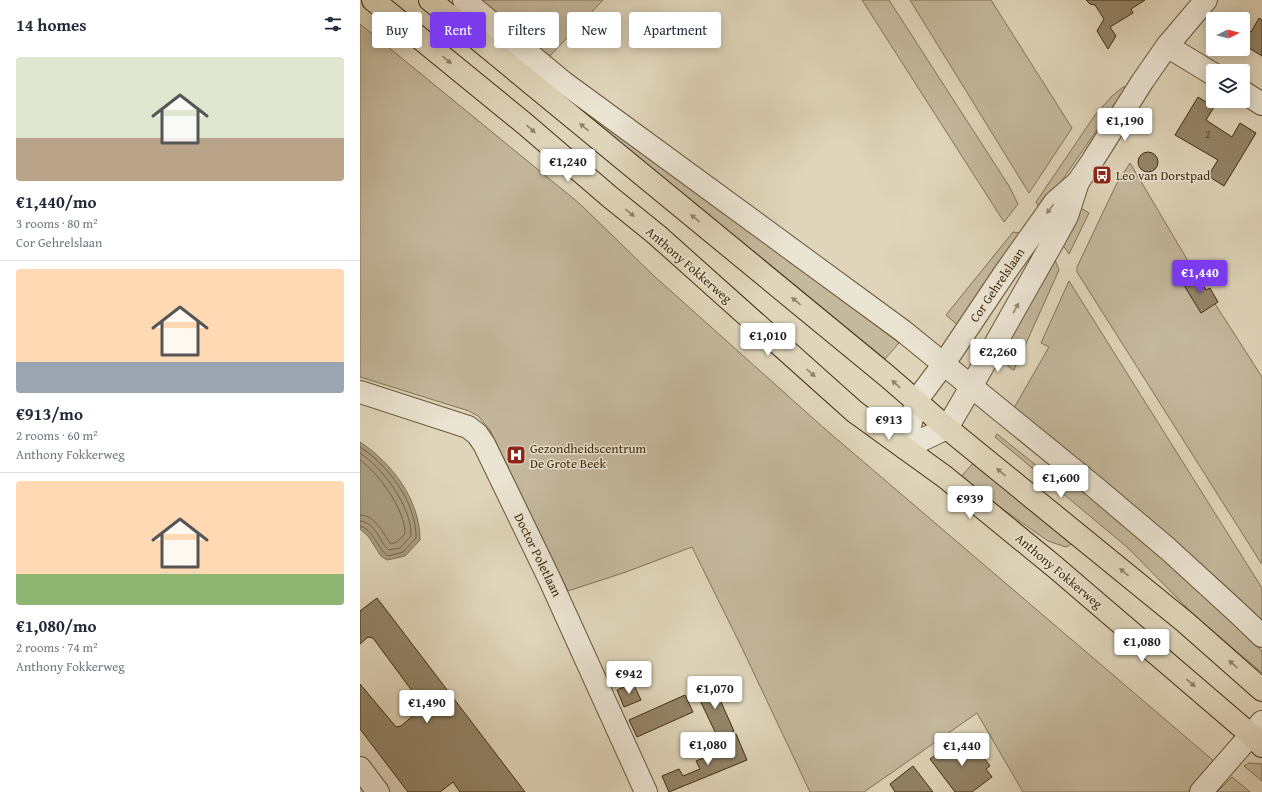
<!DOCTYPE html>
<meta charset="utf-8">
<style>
body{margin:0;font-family:"Gentium Book Plus",serif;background:#f2f2f3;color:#1f2937;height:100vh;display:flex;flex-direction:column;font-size:15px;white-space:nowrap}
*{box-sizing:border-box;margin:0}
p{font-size:13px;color:#747a83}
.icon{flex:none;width:22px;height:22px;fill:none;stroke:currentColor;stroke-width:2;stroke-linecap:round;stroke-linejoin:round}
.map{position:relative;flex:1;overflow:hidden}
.drawer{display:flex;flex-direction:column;background:#fff;width:360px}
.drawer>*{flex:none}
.hud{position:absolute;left:12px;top:12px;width:380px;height:36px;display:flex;gap:8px}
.needle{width:26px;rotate:84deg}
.fabs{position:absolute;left:846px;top:12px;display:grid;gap:8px}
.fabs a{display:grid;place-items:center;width:44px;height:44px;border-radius:4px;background:#fff;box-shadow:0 2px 10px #0003;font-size:20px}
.price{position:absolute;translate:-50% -34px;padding:0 9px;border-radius:4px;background:#fff;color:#222;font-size:13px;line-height:26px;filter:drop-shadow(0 1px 2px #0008)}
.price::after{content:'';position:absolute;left:50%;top:24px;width:12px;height:9px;margin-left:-6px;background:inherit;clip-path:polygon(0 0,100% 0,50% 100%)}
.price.on{background:#7c3aed;color:#fff}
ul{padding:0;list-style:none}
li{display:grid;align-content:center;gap:8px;height:212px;padding:0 16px}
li+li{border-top:1px solid #e0e1e3}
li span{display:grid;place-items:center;height:124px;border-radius:4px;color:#555}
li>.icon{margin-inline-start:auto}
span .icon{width:72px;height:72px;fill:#fffc;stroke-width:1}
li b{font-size:17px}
h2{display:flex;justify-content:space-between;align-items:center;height:48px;padding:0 16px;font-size:17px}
.pill{padding:0 14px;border-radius:4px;background:#fff;box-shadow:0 2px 10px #0003;font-size:14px;line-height:36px}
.pill.on{background:#7c3aed;color:#fff}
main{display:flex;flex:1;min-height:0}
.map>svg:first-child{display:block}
.green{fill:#c4b89d;stroke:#827256}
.water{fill:#a99c80;stroke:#7f6f53}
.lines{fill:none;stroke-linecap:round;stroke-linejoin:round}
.shore{stroke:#756448;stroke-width:1}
.building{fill:#938468;stroke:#412c10}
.minor-casing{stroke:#68563a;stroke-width:24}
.major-casing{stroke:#412c10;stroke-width:24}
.minor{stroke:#eae4d2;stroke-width:22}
.major{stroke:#dfd5ba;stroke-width:22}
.oneway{fill:#908065}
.oneway2{fill:#968871}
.labels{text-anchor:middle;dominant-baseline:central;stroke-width:3;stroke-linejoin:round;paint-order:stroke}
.number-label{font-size:11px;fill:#564226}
.poi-label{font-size:13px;fill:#412c10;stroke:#eae4d2;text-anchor:start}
.street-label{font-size:13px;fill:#412c10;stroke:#eae4d2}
</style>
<main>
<section class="drawer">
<h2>14 homes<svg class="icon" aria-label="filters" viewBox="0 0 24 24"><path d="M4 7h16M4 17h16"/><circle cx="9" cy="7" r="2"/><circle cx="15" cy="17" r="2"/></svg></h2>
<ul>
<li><span style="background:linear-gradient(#dfe7d0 65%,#b9a48a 0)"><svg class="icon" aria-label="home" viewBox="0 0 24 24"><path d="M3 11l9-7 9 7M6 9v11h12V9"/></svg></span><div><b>€1,440/mo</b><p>3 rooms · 80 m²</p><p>Cor Gehrelslaan</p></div></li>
<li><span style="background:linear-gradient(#ffd9b3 75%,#9aa5b1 0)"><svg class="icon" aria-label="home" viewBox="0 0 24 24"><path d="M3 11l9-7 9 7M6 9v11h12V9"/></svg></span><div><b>€913/mo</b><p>2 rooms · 60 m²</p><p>Anthony Fokkerweg</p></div></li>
<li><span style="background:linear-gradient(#ffd9b3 75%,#8fb573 0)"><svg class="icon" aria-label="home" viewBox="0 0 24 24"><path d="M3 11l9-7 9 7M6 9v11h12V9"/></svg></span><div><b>€1,080/mo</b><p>2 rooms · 74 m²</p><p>Anthony Fokkerweg</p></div></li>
</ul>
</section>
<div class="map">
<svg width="902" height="792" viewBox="0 0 902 792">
<rect width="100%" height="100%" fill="#dfd5ba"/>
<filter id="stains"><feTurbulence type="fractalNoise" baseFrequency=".005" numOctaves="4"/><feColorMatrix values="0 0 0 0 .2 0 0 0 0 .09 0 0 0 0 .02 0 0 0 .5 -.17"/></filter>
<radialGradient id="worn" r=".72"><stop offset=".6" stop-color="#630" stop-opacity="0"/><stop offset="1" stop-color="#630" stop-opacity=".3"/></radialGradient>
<!-- green -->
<path class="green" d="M117,0H243L188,58Z
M502,0H529L649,186L658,204L644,222Z
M550,0H631L712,128L669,193Z
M0,24L220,204L294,276L465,429L855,762L829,792H663L617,713L504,792H450L381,646L332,547L266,572L208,591L130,430L118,416L109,411L0,377Z
M171,69L457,280L539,343L525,359Z
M763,87H765V89L681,211L676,202L735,115L752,96Z
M770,163L834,271L902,377V563H901L717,272V267L756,185Z
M721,208L729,213L709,254L701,242Z
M653,232L660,233L663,235L600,327L586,315Z
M693,255L699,270L654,370H653L638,358Z
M709,281L902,588V620C823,545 740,476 654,408L689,347L681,343Z
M637,434L692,478L698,471L768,528L843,595L902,651V673L834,615L767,547L635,437Z
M613,463L712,544L706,547L688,541L644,510L601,477Z
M889,763L902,764V781L884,766Z
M872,777L890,792H857Z"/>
<!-- water -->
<path class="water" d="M0,442C32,463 60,500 60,540L45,556L27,560L21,556L8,536L0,529Z"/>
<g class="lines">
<!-- shore -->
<path class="shore" d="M0,447C28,465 57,503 56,538L43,552L28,556C17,549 14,529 0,526
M0,453C23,468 52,507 51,536L40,548L29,550C19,542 16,522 0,521
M0,460C18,472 46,511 45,534L37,542L31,544C22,533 17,516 0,515"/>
</g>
<!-- building -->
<path class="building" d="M726,0H785L771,9L773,13L750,27L756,36L748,49L737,31L744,19L735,5L730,4Z
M899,18L902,20V56L889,48L888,49L883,45V27L891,32Z
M838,97L854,107L846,120L872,137L880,123L896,133L864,186L848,176L858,160L815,135Z
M778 162a10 10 0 1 1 20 0a10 10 0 1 1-20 0Z
M835,274L846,290L850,288L858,302L841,313L822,282Z
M17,598L165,792H100L93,782L80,792H48L0,729V684L36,727L41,726L62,708L61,703L13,638L8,637L0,644V611Z
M352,682L374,731L358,738L335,690Z
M273,683L281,700L264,707L257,690Z
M325,695L333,712L277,737L269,720Z
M376,734L387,760L309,792L302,776L319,769L323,776L340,769L336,761L371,747L367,737Z
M600,736L614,754L619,751L630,766L626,769L632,777L612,792H595L570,759Z
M553,766L573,792H535L530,784Z"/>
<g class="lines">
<!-- minor casing -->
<g class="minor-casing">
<path id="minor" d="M104,0L203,82L543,331L736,488L808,549L879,614L902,636
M807,46L853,74
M883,92L902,104
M718,182L707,216L695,238L611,387L587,428L545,448L556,401L583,365L644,274L683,219L695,202L718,182L731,163L782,82L807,46L846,0
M0,392L108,427L117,434L124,444L189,578L286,792
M0,768L18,792
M841,792L902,722"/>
</g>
<!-- major casing -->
<g class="major-casing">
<path id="major" d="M13,0L165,124L250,197L297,235L495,412L585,477L695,567L891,735L902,746
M70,0L527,376L587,428L825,622L902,690"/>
</g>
<!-- minor -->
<use href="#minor" class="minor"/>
<!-- major -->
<use href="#major" class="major"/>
</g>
<!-- one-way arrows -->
<defs><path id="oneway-solid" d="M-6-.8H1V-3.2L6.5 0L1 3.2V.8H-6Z"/></defs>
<g class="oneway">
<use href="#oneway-solid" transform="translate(87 60) rotate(39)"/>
<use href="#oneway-solid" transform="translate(224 127) rotate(-140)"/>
<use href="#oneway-solid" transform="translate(171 129) rotate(41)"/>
<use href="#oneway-solid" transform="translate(270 213) rotate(39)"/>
<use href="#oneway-solid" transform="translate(335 218) rotate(-141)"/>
<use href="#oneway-solid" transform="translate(436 301) rotate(-141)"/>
<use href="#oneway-solid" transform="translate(451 373) rotate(42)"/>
<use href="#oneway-solid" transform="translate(536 384) rotate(-138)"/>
<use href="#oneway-solid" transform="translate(641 472) rotate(-140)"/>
<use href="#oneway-solid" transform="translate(764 572) rotate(-140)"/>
<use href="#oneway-solid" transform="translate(873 664) rotate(-138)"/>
<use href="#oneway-solid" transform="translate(831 683) rotate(41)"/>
</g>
<g class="oneway2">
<use href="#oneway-solid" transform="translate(690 209) rotate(127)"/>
<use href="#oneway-solid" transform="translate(656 308) rotate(-61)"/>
</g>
<!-- icons -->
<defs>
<g id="bus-square" transform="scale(1)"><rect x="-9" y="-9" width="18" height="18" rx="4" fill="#8f2418" stroke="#eae4d2"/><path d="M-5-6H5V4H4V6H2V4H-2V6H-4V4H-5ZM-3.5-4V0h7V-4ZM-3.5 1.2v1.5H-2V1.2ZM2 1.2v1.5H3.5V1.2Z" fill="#fff"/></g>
<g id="hospital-square" transform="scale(1)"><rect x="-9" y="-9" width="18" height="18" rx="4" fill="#8f2418" stroke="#eae4d2"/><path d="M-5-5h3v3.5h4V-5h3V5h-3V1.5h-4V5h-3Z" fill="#fff"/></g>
</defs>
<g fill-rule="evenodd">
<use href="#bus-square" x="742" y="175"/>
<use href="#hospital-square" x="156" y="455"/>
</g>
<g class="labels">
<!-- number labels -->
<g class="number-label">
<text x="848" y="134">2</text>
</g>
<!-- poi labels -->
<g class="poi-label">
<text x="756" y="175">Leo van Dorstpad</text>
<text x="170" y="448">Gezondheidscentrum<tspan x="170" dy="15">De Grote Beek</tspan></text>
</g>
<!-- street labels -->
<g class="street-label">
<text transform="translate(329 265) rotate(41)">Anthony Fokkerweg</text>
<text transform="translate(637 285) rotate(-56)">Cor Gehrelslaan</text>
<text transform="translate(178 555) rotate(64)">Doctor Poletlaan</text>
<text transform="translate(699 571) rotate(40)">Anthony Fokkerweg</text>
</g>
</g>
<rect width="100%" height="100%" filter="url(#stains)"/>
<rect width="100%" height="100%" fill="url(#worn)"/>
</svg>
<div class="fabs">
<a><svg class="needle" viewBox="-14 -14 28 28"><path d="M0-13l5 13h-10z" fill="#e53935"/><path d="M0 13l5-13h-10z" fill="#747a83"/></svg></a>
<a><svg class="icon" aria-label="layers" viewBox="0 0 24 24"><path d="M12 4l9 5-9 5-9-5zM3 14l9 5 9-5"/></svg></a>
</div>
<b class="price" style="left:765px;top:142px">€1,190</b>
<b class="price" style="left:208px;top:183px">€1,240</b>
<b class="price on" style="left:840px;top:294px">€1,440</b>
<b class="price" style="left:408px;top:357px">€1,010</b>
<b class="price" style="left:638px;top:373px">€2,260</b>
<b class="price" style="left:529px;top:441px">€913</b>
<b class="price" style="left:701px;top:499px">€1,600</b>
<b class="price" style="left:610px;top:520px">€939</b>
<b class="price" style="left:782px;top:663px">€1,080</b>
<b class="price" style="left:269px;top:695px">€942</b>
<b class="price" style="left:355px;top:710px">€1,070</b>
<b class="price" style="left:67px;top:724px">€1,490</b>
<b class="price" style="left:348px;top:766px">€1,080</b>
<b class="price" style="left:602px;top:767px">€1,440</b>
<div class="hud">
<a class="pill">Buy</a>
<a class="pill on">Rent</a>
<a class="pill">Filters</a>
<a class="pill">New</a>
<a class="pill">Apartment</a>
</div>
</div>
</main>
